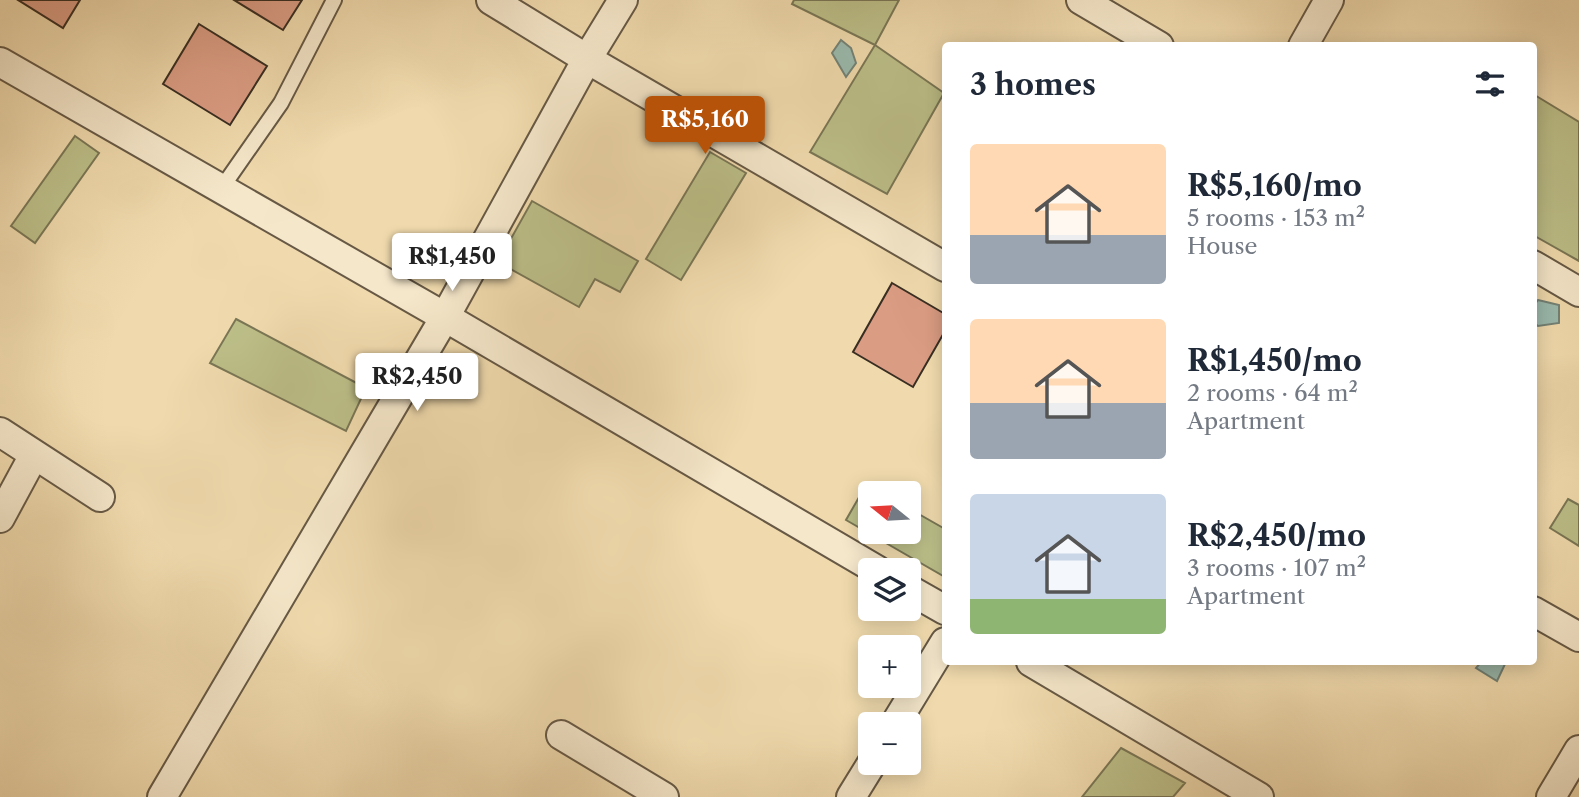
<!DOCTYPE html>
<meta charset="utf-8">
<style>
body{margin:0;font-family:"Libre Caslon Text",serif;background:#f6f6f7;color:#1f2937;height:100vh;display:flex;flex-direction:column;font-size:26px;white-space:nowrap}
*{box-sizing:border-box;margin:0}
p{font-size:23px;color:#747a83}
.icon{flex:none;width:38px;height:38px;fill:none;stroke:currentColor;stroke-width:2;stroke-linecap:round;stroke-linejoin:round}
.map{position:relative;flex:1;overflow:hidden}
.drawer{position:absolute;left:942px;top:42px;width:595px;height:623px;display:flex;flex-direction:column;background:#fff;border-radius:7px;box-shadow:0 4px 18px #0003}
.drawer>*{flex:none}
.needle{width:46px;rotate:288deg}
.controls{position:absolute;left:858px;top:481px;display:grid;gap:14px}
.controls a{display:grid;place-items:center;width:63px;height:63px;border-radius:7px;background:#fff;box-shadow:0 4px 18px #0003;font-size:35px}
.price{position:absolute;translate:-50% -60px;padding:0 16px;border-radius:7px;background:#fff;color:#222;font-size:23px;line-height:46px;filter:drop-shadow(0 2px 4px #0008)}
.price::after{content:'';position:absolute;left:50%;top:42px;width:21px;height:16px;margin-left:-10px;background:inherit;clip-path:polygon(0 0,100% 0,50% 100%)}
.price.selected{background:#b45309;color:#fff}
ul{padding:0;list-style:none}
li{display:flex;align-items:center;gap:21px;height:175px;padding:0 28px}
li span{display:grid;place-items:center;flex:none;width:196px;height:140px;border-radius:7px;color:#555}
li>.icon{margin-inline-start:auto}
span .icon{width:84px;height:84px;fill:#fffc;stroke-width:1}
li b{font-size:30px}
h2{display:flex;justify-content:space-between;align-items:center;height:84px;padding:0 28px;font-size:30px}
.map>svg:first-child{display:block}
.green{fill:#bcbe88;stroke:#7a7655;stroke-width:2}
.water{fill:#9abaae;stroke:#738276;stroke-width:2}
.building{fill:#da9c83;stroke:#392e22;stroke-width:2}
.lines{fill:none;stroke-linecap:round;stroke-linejoin:round}
.service-casing{stroke:#675945;stroke-width:18}
.minor-casing{stroke:#675945;stroke-width:32}
.service{stroke:#f5e7ca;stroke-width:14}
.minor{stroke:#f5e7ca;stroke-width:28}
</style>
<div class="map">
<svg width="1579" height="797" viewBox="0 0 1579 797">
<rect width="100%" height="100%" fill="#f0daad"/>
<filter id="stains"><feTurbulence type="fractalNoise" baseFrequency=".00286" numOctaves="4"/><feColorMatrix values="0 0 0 0 .2 0 0 0 0 .09 0 0 0 0 .02 0 0 0 .5 -.17"/></filter>
<radialGradient id="worn" r=".72"><stop offset=".6" stop-color="#630" stop-opacity="0"/><stop offset="1" stop-color="#630" stop-opacity=".3"/></radialGradient>
<!-- green -->
<path class="green" d="M794,0H899L875,45L944,93L887,194L810,152L875,45L792,4Z
M1533,94L1579,122V261L1533,235Z
M75,136L99,153L35,243L11,226Z
M710,152L746,173L681,280L646,259Z
M532,201L638,261L620,292L595,279L579,307L498,262Z
M236,319L366,388L346,431L210,363Z
M866,485L882,493L870,494V532H908V508L945,529V577L846,520Z
M1568,499L1579,505V546L1550,528Z
M1121,748L1185,783L1173,797H1082Z"/>
<!-- water -->
<path class="water" d="M841,40L851,48L856,63L846,77L832,53Z
M1538,300L1559,305V323L1538,326L1533,322V306Z
M1481,662H1506L1497,681L1476,668Z"/>
<!-- building -->
<path class="building" d="M18,0H80L63,28Z
M234,0H302L283,30Z
M199,24L267,66L230,125L163,84Z
M892,283L945,314V331L913,387L853,352Z"/>
<g class="lines">
<!-- service casing -->
<g class="service-casing">
<path id="service" d="M221,189L281,103L334,0"/>
</g>
<!-- minor casing -->
<g class="minor-casing">
<path id="minor" d="M491,0L587,59L945,267
M1081,0L1159,46
M1303,46L1329,0
M0,62L445,317L877,570
M1533,265L1579,292
M0,432L100,497
M0,518L34,455
M908,589L945,610
M1533,611L1579,637
M1031,662L1259,797
M895,724L945,642
M561,735L664,797
M162,797L445,317L587,59L623,0
M851,797L872,763
M1551,797L1579,750"/>
</g>
<!-- service -->
<use href="#service" class="service"/>
<!-- minor -->
<use href="#minor" class="minor"/>
</g>
<rect width="100%" height="100%" filter="url(#stains)"/>
<rect width="100%" height="100%" fill="url(#worn)"/>
</svg>
<div class="controls">
<a><svg class="needle" viewBox="-14 -14 28 28"><path d="M0-13l5 13h-10z" fill="#e53935"/><path d="M0 13l5-13h-10z" fill="#747a83"/></svg></a>
<a><svg class="icon" aria-label="layers" viewBox="0 0 24 24"><path d="M12 4l9 5-9 5-9-5zM3 14l9 5 9-5"/></svg></a>
<a>+</a>
<a>−</a>
</div>
<b class="price selected" style="left:705px;top:156px">R$5,160</b>
<b class="price" style="left:452px;top:293px">R$1,450</b>
<b class="price" style="left:417px;top:413px">R$2,450</b>
<section class="drawer">
<h2>3 homes<svg class="icon" aria-label="filters" viewBox="0 0 24 24"><path d="M4 7h16M4 17h16"/><circle cx="9" cy="7" r="2"/><circle cx="15" cy="17" r="2"/></svg></h2>
<ul>
<li><span style="background:linear-gradient(#ffd9b3 65%,#9aa5b1 0)"><svg class="icon" aria-label="home" viewBox="0 0 24 24"><path d="M3 11l9-7 9 7M6 9v11h12V9"/></svg></span><div><b>R$5,160/mo</b><p>5 rooms · 153 m²</p><p>House</p></div></li>
<li><span style="background:linear-gradient(#ffd9b3 60%,#9aa5b1 0)"><svg class="icon" aria-label="home" viewBox="0 0 24 24"><path d="M3 11l9-7 9 7M6 9v11h12V9"/></svg></span><div><b>R$1,450/mo</b><p>2 rooms · 64 m²</p><p>Apartment</p></div></li>
<li><span style="background:linear-gradient(#c9d6e8 75%,#8fb573 0)"><svg class="icon" aria-label="home" viewBox="0 0 24 24"><path d="M3 11l9-7 9 7M6 9v11h12V9"/></svg></span><div><b>R$2,450/mo</b><p>3 rooms · 107 m²</p><p>Apartment</p></div></li>
</ul>
</section>
</div>
